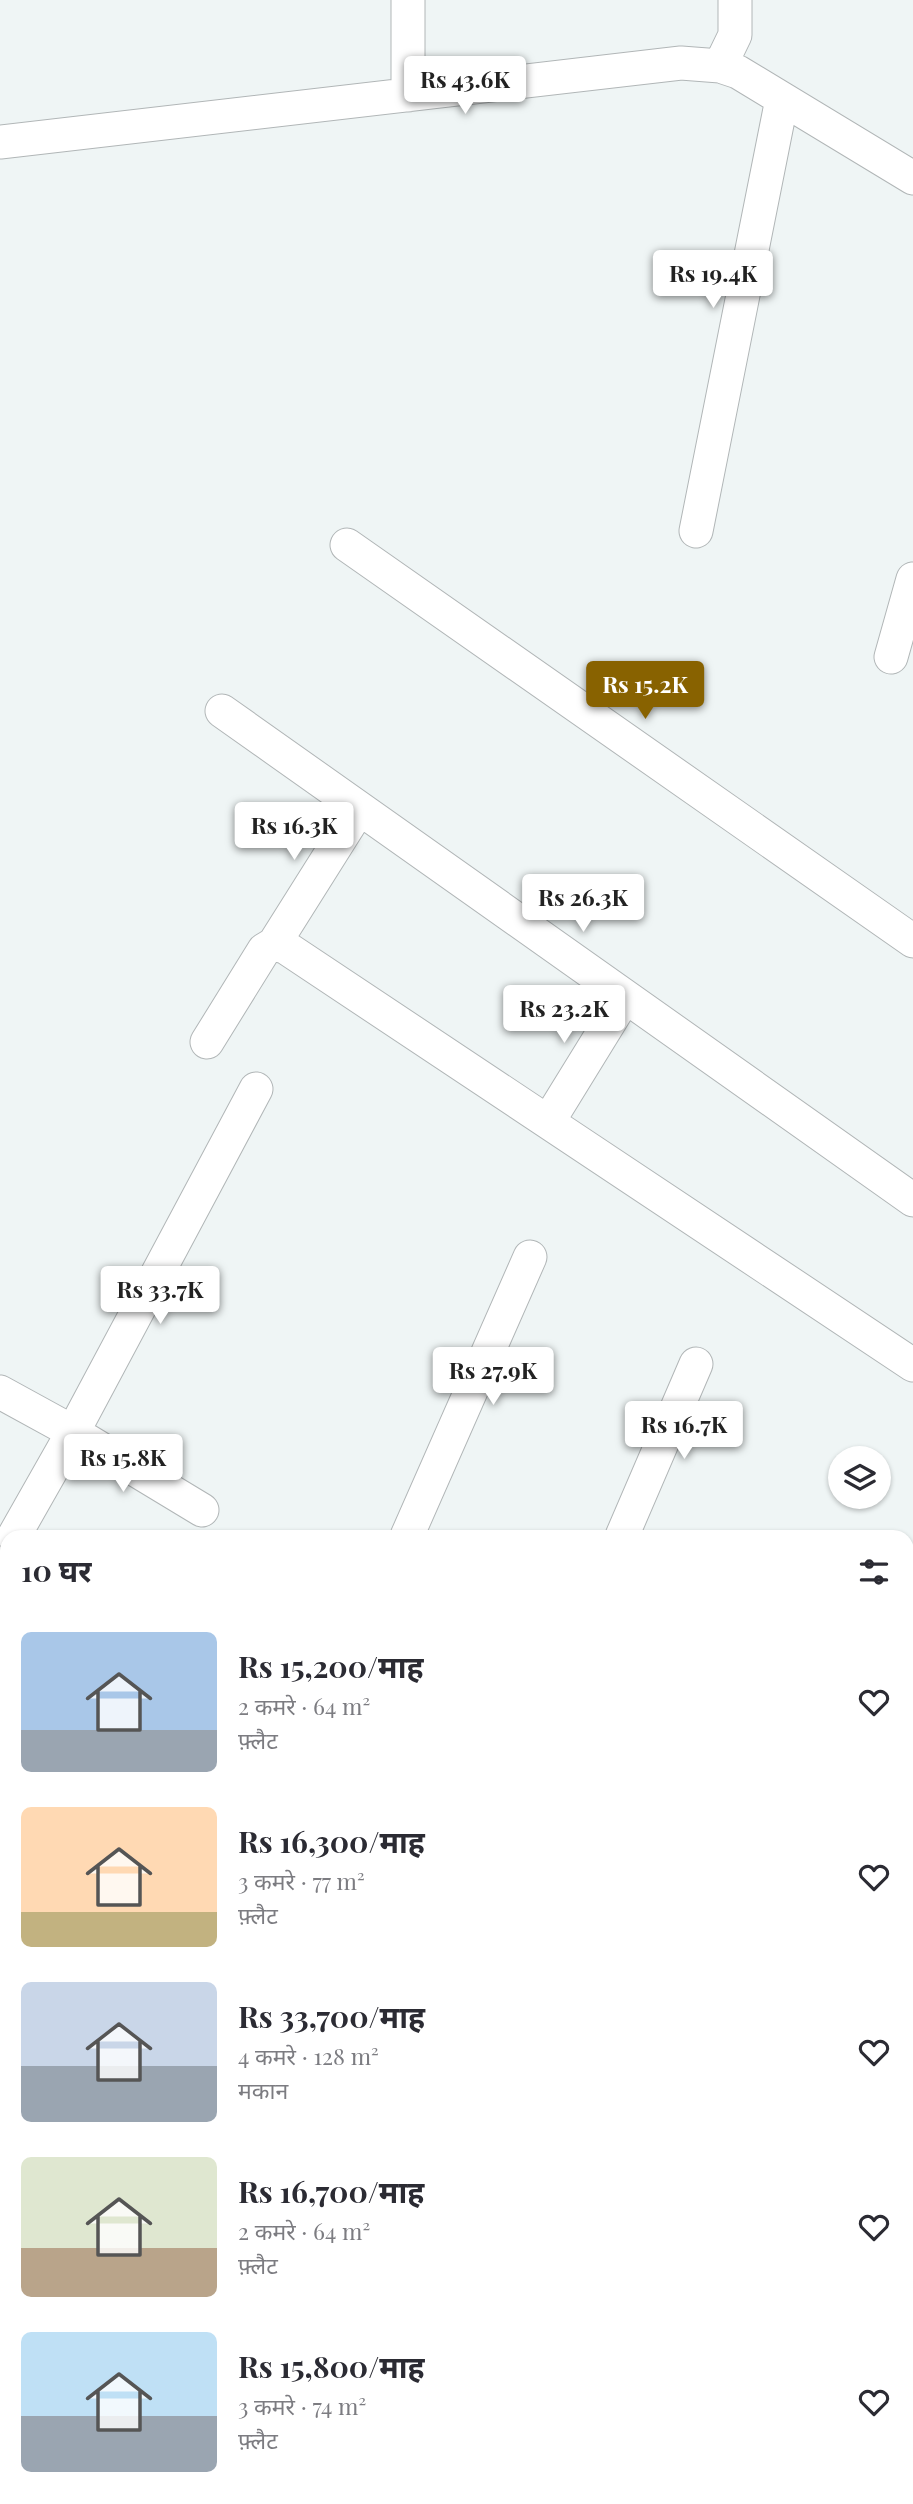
<!DOCTYPE html>
<html lang="hi">
<meta charset="utf-8">
<style>
body{margin:0;font-family:"Playfair Display","Noto Sans Devanagari",serif;background:#f7f7f7;color:#2b2b33;height:100vh;display:flex;flex-direction:column;font-size:26px;white-space:nowrap}
*{box-sizing:border-box;margin:0}
p{font-size:23px;color:#7c7c81}
.icon{flex:none;width:38px;height:38px;fill:none;stroke:currentColor;stroke-width:2;stroke-linecap:round;stroke-linejoin:round}
.map{position:relative;flex:1;overflow:hidden}
.panel{position:absolute;left:0px;top:1530px;width:914px;height:975px;display:flex;flex-direction:column;background:#fff;border-radius:21px 21px 0 0;box-shadow:0 2px 5px #0004}
.panel>*{flex:none}
.controls{position:absolute;left:828px;top:1446px;display:grid;gap:14px}
.controls a{display:grid;place-items:center;width:63px;height:63px;border-radius:50%;background:#fff;box-shadow:0 2px 5px #0004;font-size:35px}
.price{position:absolute;translate:-50% -60px;padding:0 16px;border-radius:7px;background:#fff;color:#222;font-size:23px;line-height:46px;filter:drop-shadow(0 2px 4px #0008)}
.price::after{content:'';position:absolute;left:50%;top:42px;width:21px;height:16px;margin-left:-10px;background:inherit;clip-path:polygon(0 0,100% 0,50% 100%)}
.price.active{background:#886200;color:#fff}
ul{padding:0;list-style:none}
li{display:flex;align-items:center;gap:21px;height:175px;padding:0 21px}
li span{display:grid;place-items:center;flex:none;width:196px;height:140px;border-radius:10px;color:#555}
li>.icon{margin-inline-start:auto}
span .icon{width:84px;height:84px;fill:#fffc;stroke-width:1}
li b{font-size:30px}
h2{display:flex;justify-content:space-between;align-items:center;height:84px;padding:0 21px;font-size:30px}
.map>svg:first-child{display:block}
.lines{fill:none;stroke-linecap:round;stroke-linejoin:round}
.minor-casing{stroke:#b1b6b7;stroke-width:35}
.minor{stroke:#fff;stroke-width:33}
</style>
<div class="map">
<svg width="913" height="2504" viewBox="0 0 913 2504">
<rect width="100%" height="100%" fill="#eff5f5"/>
<g class="lines">
<!-- minor casing -->
<g class="minor-casing">
<path id="minor" d="M720,66L735,35V0
M408,95V0
M0,142L681,63L720,66L738,72L913,178
M696,531L782,99
M347,545L913,941
M891,657L913,579
M222,711L913,1200
M274,944L359,809
M207,1042L264,950L274,944L285,947L913,1365
M548,1122L625,997
M0,1392L73,1432L202,1510
M14,1536L73,1432L256,1089
M407,1536L530,1257
M622,1536L696,1364
M0,1632L7,1636
M0,1759L7,1764
M906,1854L913,1843
M0,2075L7,2061
M906,2150L913,2155
M0,2186L7,2190
M0,2289L7,2291
M906,2476L913,2481
M370,2497L380,2504
M646,2497L655,2504
M513,2504L517,2497
M805,2504L810,2497"/>
</g>
<!-- minor -->
<use href="#minor" class="minor"/>
</g>
</svg>
<div class="controls">
<a><svg class="icon" aria-label="layers" viewBox="0 0 24 24"><path d="M12 4l9 5-9 5-9-5zM3 14l9 5 9-5"/></svg></a>
</div>
<b class="price" style="left:465px;top:116px">Rs 43.6K</b>
<b class="price" style="left:713px;top:310px">Rs 19.4K</b>
<b class="price active" style="left:645px;top:721px">Rs 15.2K</b>
<b class="price" style="left:294px;top:862px">Rs 16.3K</b>
<b class="price" style="left:583px;top:934px">Rs 26.3K</b>
<b class="price" style="left:564px;top:1045px">Rs 23.2K</b>
<b class="price" style="left:160px;top:1326px">Rs 33.7K</b>
<b class="price" style="left:493px;top:1407px">Rs 27.9K</b>
<b class="price" style="left:684px;top:1461px">Rs 16.7K</b>
<b class="price" style="left:123px;top:1494px">Rs 15.8K</b>
<section class="panel">
<h2>10 घर<svg class="icon" aria-label="filters" viewBox="0 0 24 24"><path d="M4 7h16M4 17h16"/><circle cx="9" cy="7" r="2"/><circle cx="15" cy="17" r="2"/></svg></h2>
<ul>
<li><span style="background:linear-gradient(#a9c7e8 70%,#9aa5b1 0)"><svg class="icon" aria-label="home" viewBox="0 0 24 24"><path d="M3 11l9-7 9 7M6 9v11h12V9"/></svg></span><div><b>Rs 15,200/माह</b><p>2 कमरे · 64 m²</p><p>फ़्लैट</p></div><svg class="icon" aria-label="heart" viewBox="0 0 24 24"><path d="M12 20l-8-8c-3-5 5-10 8-4 3-6 11-1 8 4z"/></svg></li>
<li><span style="background:linear-gradient(#ffd9b3 75%,#c2b280 0)"><svg class="icon" aria-label="home" viewBox="0 0 24 24"><path d="M3 11l9-7 9 7M6 9v11h12V9"/></svg></span><div><b>Rs 16,300/माह</b><p>3 कमरे · 77 m²</p><p>फ़्लैट</p></div><svg class="icon" aria-label="heart" viewBox="0 0 24 24"><path d="M12 20l-8-8c-3-5 5-10 8-4 3-6 11-1 8 4z"/></svg></li>
<li><span style="background:linear-gradient(#c9d6e8 60%,#9aa5b1 0)"><svg class="icon" aria-label="home" viewBox="0 0 24 24"><path d="M3 11l9-7 9 7M6 9v11h12V9"/></svg></span><div><b>Rs 33,700/माह</b><p>4 कमरे · 128 m²</p><p>मकान</p></div><svg class="icon" aria-label="heart" viewBox="0 0 24 24"><path d="M12 20l-8-8c-3-5 5-10 8-4 3-6 11-1 8 4z"/></svg></li>
<li><span style="background:linear-gradient(#dfe7d0 65%,#b9a48a 0)"><svg class="icon" aria-label="home" viewBox="0 0 24 24"><path d="M3 11l9-7 9 7M6 9v11h12V9"/></svg></span><div><b>Rs 16,700/माह</b><p>2 कमरे · 64 m²</p><p>फ़्लैट</p></div><svg class="icon" aria-label="heart" viewBox="0 0 24 24"><path d="M12 20l-8-8c-3-5 5-10 8-4 3-6 11-1 8 4z"/></svg></li>
<li><span style="background:linear-gradient(#bfe0f5 60%,#9aa5b1 0)"><svg class="icon" aria-label="home" viewBox="0 0 24 24"><path d="M3 11l9-7 9 7M6 9v11h12V9"/></svg></span><div><b>Rs 15,800/माह</b><p>3 कमरे · 74 m²</p><p>फ़्लैट</p></div><svg class="icon" aria-label="heart" viewBox="0 0 24 24"><path d="M12 20l-8-8c-3-5 5-10 8-4 3-6 11-1 8 4z"/></svg></li>
</ul>
</section>
</div>
